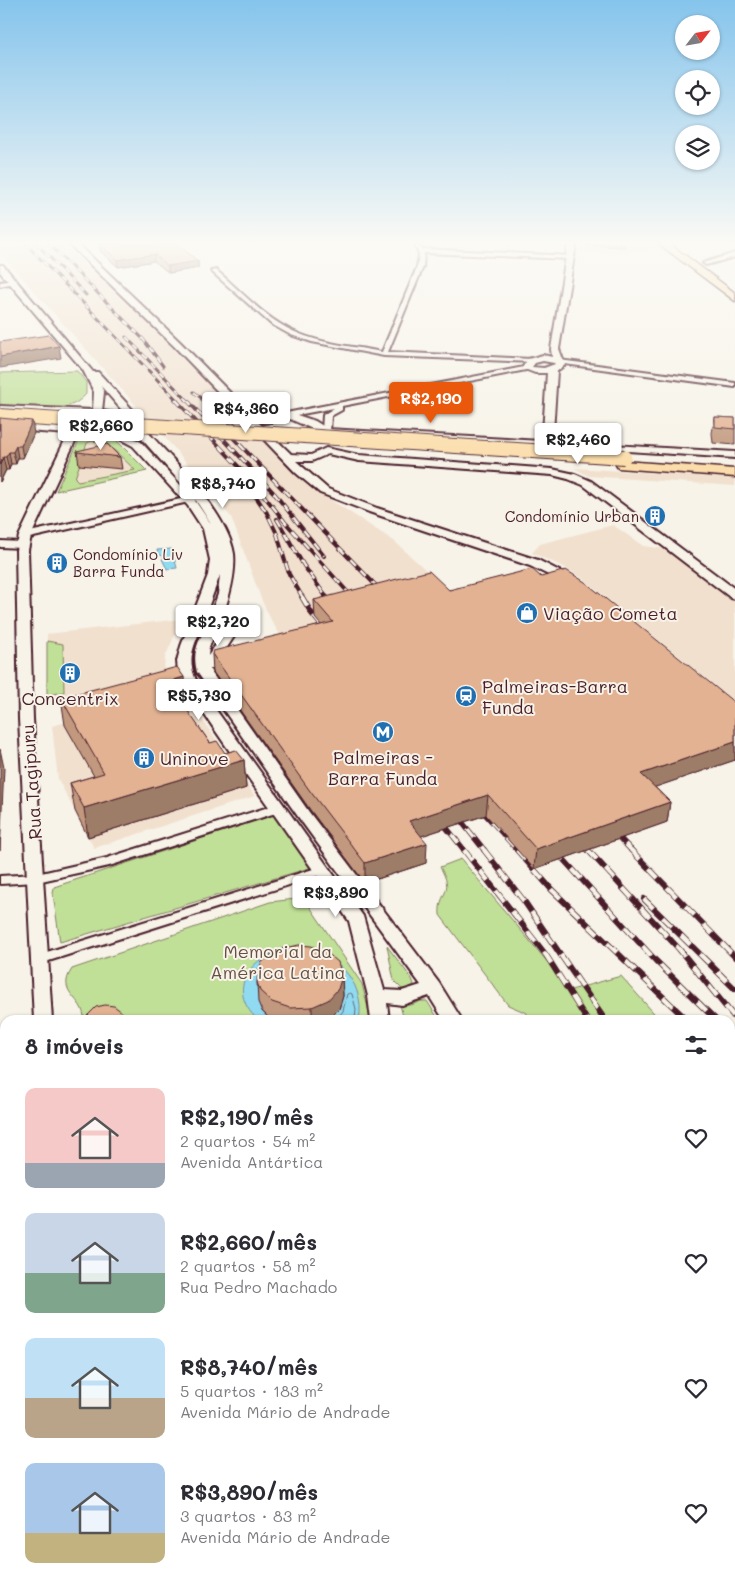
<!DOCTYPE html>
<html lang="pt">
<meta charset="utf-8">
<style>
body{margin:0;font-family:Mali,sans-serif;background:#f7f7f7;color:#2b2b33;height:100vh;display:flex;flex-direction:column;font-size:19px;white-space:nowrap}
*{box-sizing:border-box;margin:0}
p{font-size:16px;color:#7c7c81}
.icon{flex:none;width:28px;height:28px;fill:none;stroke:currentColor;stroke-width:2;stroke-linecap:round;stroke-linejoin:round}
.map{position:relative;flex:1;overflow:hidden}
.panel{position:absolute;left:0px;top:1015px;width:735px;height:571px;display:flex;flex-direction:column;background:#fff;border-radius:15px 15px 0 0;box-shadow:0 1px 4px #0004}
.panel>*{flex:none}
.needle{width:32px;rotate:59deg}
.controls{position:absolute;left:675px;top:15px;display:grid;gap:10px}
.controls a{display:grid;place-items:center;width:45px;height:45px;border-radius:50%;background:#fff;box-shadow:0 1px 4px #0004;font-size:25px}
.price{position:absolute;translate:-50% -42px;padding:0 11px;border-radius:5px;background:#fff;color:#222;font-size:16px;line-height:32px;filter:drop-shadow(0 1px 2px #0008)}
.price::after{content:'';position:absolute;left:50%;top:30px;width:15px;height:11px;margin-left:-8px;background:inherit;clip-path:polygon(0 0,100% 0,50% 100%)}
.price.current{background:#ea580c;color:#fff}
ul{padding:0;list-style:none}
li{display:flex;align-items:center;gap:15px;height:125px;padding:0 25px}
li span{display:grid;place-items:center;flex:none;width:140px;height:100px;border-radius:10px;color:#555}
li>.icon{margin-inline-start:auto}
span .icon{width:60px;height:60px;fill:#fffc;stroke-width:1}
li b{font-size:21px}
h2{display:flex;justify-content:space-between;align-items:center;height:60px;padding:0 25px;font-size:21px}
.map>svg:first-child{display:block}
.built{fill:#f1e0ce}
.green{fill:#c0df97;stroke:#857f61;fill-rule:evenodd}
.water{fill:#91dbf2;stroke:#7590a2}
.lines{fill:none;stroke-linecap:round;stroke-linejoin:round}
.shore{stroke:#666a7b;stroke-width:1}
.minor-casing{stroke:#4a1f2b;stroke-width:4}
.tertiary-casing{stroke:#4a1f2b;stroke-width:4}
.primary-casing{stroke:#4a1f2b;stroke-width:3}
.minor{fill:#f7f3e8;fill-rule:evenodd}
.tertiary{fill:#f7f3e8;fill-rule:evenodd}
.primary{fill:#fbddab;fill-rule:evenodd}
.rail-far3-casing{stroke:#4a1f2b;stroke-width:3}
.rail-far2-casing{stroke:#4a1f2b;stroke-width:4}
.rail-far1-casing{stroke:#4a1f2b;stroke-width:5.5}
.rail-casing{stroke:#4a1f2b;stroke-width:6}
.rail-far3{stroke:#f7f3e8;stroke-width:2;stroke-dasharray:6;stroke-linecap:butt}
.rail-far2{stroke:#f7f3e8;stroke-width:2.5;stroke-dasharray:8;stroke-linecap:butt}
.rail-far1{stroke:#f7f3e8;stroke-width:4;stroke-dasharray:11;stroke-linecap:butt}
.rail{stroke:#f7f3e8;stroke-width:4.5;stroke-dasharray:13;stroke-linecap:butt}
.primary-bridge-casing{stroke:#4a1f2b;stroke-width:16;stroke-linecap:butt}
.primary-bridge{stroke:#fbddab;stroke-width:14}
.wall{fill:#c2997e;stroke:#4a1f2b}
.shaded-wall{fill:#9e7d67;stroke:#4a1f2b}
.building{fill:#e2b293;stroke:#4a1f2b}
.labels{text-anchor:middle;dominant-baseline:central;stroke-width:4;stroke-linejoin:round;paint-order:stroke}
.far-poi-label{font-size:15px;fill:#4a1f2b;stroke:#f7f3e8;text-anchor:end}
.poi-label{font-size:18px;fill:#4a1f2b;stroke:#f7f3e8;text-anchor:start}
.street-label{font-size:18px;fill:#4a1f2b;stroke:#f7f3e8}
.park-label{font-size:18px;fill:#684f46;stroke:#f7f3e8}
</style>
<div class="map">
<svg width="735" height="1586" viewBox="0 0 735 1586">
<rect width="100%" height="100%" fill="#f7f3e8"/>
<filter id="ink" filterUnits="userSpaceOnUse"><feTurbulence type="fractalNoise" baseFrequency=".02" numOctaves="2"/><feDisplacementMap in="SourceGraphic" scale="10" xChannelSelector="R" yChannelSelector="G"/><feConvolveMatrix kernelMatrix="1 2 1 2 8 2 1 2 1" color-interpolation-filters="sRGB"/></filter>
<g filter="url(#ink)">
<!-- built -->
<path class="built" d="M0,244H64L122,298L278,454L320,493L394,541L460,601L288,647L272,622L262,601L231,517L175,449L0,253Z
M580,244H654L662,250L579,252Z
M91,436L117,441L147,471L56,491L80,438Z
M574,468L735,478V486L589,476Z
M613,525L643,546L666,549L725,593L735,603V702L582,578L564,567L532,553L540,544Z
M182,619L165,657L163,682L47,703V695L64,692L63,645L47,641V634Z
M182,690L255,796L94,848L58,779L52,726Z"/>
<!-- green -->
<path class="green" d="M77,371L86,382V394C67,418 26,407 0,404V373Z
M91,436L117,441L147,471L56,491L80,438ZM92,441L108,444L135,470L78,481L75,478L87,443Z
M47,641L63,644L64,692L47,695Z
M230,666L329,827L322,829L209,671Z
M276,814L313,867L60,942L53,894L54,887Z
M461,859L571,990L621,976L660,1020H526L527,1013L508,1005L440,915C438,891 456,894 440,867Z
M304,898L362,984L371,1020H84C85,997 55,994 72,969L270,902Z
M387,946L412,979L414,984L411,988L402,989L394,981Z
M421,1001H427L439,1020H404L400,1005H411Z
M730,1097L735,1103V1498L730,1489Z"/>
<!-- water -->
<path class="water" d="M172,549L177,568L167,569L162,559L165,557L158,554L157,550Z
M294,946C331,948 367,981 359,1020H327C338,1013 342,1004 342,992L258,1001L262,1012L271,1020H258C222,987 255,952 294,946Z"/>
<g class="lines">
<!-- shore -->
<path class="shore" d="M336,1020L343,1011L347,994L350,993L352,994L356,1009L355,1020"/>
<!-- minor casing -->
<g class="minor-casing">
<path id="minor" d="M415,246H419L422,249L573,256L571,259L424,253L423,267L388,352L531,359L534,361L533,362L384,356L312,342L291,335L271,324L211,271L216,270C241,291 265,319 295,332C321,344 353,346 382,352L417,267L419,254Z
M735,253V257L706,265L703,263Z
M13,280L15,281V283L0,286V282Z
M559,360L735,383V387L557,363V361Z
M529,366L531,367V369L342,406V410L331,416L330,432L326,434L322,432L323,415L334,408L286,417L282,415L286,413Z
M199,495L203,497L202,499L25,539L21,536L25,533Z
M0,541L22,542L26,545L22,548L0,547Z
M278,804L284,808L282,811L109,866L37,882L0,884V876L37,874L107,858Z
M323,866L329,870L327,873L39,964L34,962L33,959L34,956Z
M0,1290H5V1304H0Z
M0,1563L5,1564V1581H11L5,1584L0,1583Z
M23,1581H60L62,1586H25Z
M680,1581H702L704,1586H682Z"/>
</g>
<!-- tertiary casing -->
<g class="tertiary-casing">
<path id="tertiary" d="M69,244H78L180,342L249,412L265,417L291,413L315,421L328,429L735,452V458L566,447L326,435L290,419L265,423L257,421L291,454L311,455L326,448L359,455L552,469L575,474L591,481L735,589V599L731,598L583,485L568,479L552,475L359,461L328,454L312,461H296L328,489L377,508L538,560L577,580L579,583L573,587L530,566L369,512L320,493L296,473L174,346Z
M568,244H576L559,349L565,365L557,371L553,432L548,435L543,432L547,373H535L522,368L528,359L543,355L552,357L551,349ZM543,361L554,363L555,364L544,368L532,367L535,363Z
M0,265H3L93,372H98L142,420L143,422L140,424C169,455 228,513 234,554C236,574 229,598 222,618L232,621L239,629L213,669H210L211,672L309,812L439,983L462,1020H444L429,996L402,1005L387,1003L389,1020H371L368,996L349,921L226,746L185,686L178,672L177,661L181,646L208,575L210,560L203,529L188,506L133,446L114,436L78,435L31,536L28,550L33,719L52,1020H34L19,719L16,550L19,536L68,434L0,429V423L69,428L68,424L59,418L58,415L0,412V406L93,410L94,392L83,370L0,272ZM101,386L126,415L102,411L104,392ZM68,415L91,416L93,425L104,430L80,429L77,420ZM100,416L121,420L133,429L195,499L213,527L196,502L141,442L101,421ZM220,575L218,594L210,617L205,616ZM203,623L207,624C198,643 192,651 197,672L299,818L421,985L402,991L384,990L363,916L199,686C185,660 193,649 203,623ZM219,625L227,629L208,656L209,647Z
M5,1230V1250L0,1252V1232Z
M730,1533L735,1535V1570L730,1568Z
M692,1581H718L720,1586H694Z"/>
</g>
<!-- primary casing -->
<g class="primary-casing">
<path id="primary" d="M659,244H670L735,293V301Z
M623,461L735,469V477L618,468L616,465L618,462Z"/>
</g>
<!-- minor -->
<use href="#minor" class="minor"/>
<!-- tertiary -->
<use href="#tertiary" class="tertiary"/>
<!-- primary -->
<use href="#primary" class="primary"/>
<!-- rail-far3 casing -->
<g class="rail-far3-casing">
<path id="rail-far3" d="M26,244L177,400
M37,244L86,295
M49,244L143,339L163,366
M126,337L187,400
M194,392L204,400"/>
</g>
<!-- rail-far2 casing -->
<g class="rail-far2-casing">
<path id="rail-far2" d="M175,399L254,483L285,522L353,598
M186,399L274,493L324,556
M202,399L239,428
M217,421L384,594
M252,491L267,513L277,534L289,574L303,598
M277,519L304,566L327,598"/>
</g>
<!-- rail-far1 casing -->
<g class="rail-far1-casing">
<path id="rail-far1" d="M302,597L312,614L323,627
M326,597L336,609
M352,597L357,602
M477,805L518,851
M454,812L485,851
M438,817L465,851
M610,828L632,851
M579,840L589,851
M553,848L556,851"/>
</g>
<!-- rail casing -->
<g class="rail-casing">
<path id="rail" d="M464,850L546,955L587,1020
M484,850L524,901L605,1020
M517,850L552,890L687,1020
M555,850L656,961L716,1020
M588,850L679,949L735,1018
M631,850L735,957
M644,899L735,989
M730,1033L735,1038
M730,1061L735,1066"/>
</g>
<!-- rail-far3 -->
<use href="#rail-far3" class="rail-far3"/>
<!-- rail-far2 -->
<use href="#rail-far2" class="rail-far2"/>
<!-- rail-far1 -->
<use href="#rail-far1" class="rail-far1"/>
<!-- rail -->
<use href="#rail" class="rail"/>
<!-- primary-bridge casing -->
<g class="primary-bridge-casing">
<path id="primary-bridge" d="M0,416L624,457"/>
</g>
<!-- primary-bridge -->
<use href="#primary-bridge" class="primary-bridge"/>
</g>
<!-- wall -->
<path class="wall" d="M99,244L198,261V268L169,273L154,261L118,267L100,251Z
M587,244H625V247L587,245Z
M715,417L735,418V445L713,443L712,433Z
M0,418L34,433L23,458H18L16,464H11L9,470H6L0,482Z
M77,451L120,457L122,469L79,465Z
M541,577L734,702L735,694V760L655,787L670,802L667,822L534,869L486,815L421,836L426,863L365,883L311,811L213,672L212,654L321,625L315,618L314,600L449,590Z
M61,698L187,704L183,705L210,743L225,753L244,760L246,788L88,837L75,811L70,783L94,776L65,725Z
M342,976L343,996L339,1009L328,1020H271L262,1011L258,1002L257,982Z
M735,1160V1232L730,1229V1162L732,1163Z"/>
<!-- shaded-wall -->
<path class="shaded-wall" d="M154,254V261L118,267L117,260Z
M198,261V268L169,273L168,266Z
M59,346L61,358L0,368V357Z
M32,421L34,433L23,458L21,446Z
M16,446L18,458L16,464L13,452Z
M9,452L11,464L9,470L6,457Z
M3,457L6,470L0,482V465Z
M184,677L187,704L182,705L174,691V680Z
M735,742V760L638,793L641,774Z
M0,749L4,768L0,851Z
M244,760L246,788L88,837L84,808Z
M488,795L486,815L409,840V821Z
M670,802L667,822L534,869L536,849Z
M427,843L426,863L365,883V863Z
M342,976L343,996L339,1009L328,1020H312V1007Z"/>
<!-- building -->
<path class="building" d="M100,244H177L198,261L168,266L154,254L117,260Z
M49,335L59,346L0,357V342Z
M715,417L735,418V429L715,427Z
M0,418L32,421L21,446H16L13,452H9L6,457H3L0,465Z
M107,444L120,457L77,452V451Z
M532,569L541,577L566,570L585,582L735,703V742L641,774L670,802L536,849L488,795L409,821L427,843L365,863L310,791L212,654L213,651L333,622L314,600L429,571L449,590Z
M177,667L184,677L174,680L181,689L174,691L210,743L217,741L225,753L236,750L244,760L84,808L70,783L104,773L61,698Z
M299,945L311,946L325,951L338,962L342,976L338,989L328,1000L312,1007L290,1008L272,1002L260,991L257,982L258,970L262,962L272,954L284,948Z
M105,1005L114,1006L122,1012V1020H86V1017L96,1007Z
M735,1160V1182L730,1178V1162L732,1163Z
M735,1195V1208L730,1204V1200Z"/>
</g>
<!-- sky -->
<linearGradient id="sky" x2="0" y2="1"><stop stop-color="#85c4ec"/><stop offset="0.52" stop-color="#fbfaf5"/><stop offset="1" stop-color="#fbfaf5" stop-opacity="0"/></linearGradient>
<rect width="735" height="466" fill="url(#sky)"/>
<!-- icons -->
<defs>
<g id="building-disc" transform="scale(1.125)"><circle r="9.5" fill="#1f6fb2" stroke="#f7f3e8"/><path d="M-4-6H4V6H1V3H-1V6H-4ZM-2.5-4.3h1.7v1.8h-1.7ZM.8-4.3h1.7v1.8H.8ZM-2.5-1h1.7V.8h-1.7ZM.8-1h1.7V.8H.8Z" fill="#fff"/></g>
<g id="shop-disc" transform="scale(1.125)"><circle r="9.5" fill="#1f6fb2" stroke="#f7f3e8"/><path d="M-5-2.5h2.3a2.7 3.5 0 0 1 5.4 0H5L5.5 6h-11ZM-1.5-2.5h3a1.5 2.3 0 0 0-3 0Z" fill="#fff"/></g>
<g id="station-disc" transform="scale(1.125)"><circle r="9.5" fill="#1f6fb2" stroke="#f7f3e8"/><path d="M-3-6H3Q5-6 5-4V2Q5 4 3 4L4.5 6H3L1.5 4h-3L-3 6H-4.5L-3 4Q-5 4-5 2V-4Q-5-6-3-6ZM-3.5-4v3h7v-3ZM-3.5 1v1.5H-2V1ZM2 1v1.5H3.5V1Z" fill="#fff"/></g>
<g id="metro-disc" transform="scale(1.125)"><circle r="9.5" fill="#1f6fb2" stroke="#f7f3e8"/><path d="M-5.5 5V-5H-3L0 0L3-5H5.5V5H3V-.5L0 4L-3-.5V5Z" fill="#fff"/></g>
</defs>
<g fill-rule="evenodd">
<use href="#building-disc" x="655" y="516"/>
<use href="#building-disc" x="57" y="563"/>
<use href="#shop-disc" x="527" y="613"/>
<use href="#building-disc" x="70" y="673"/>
<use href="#station-disc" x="466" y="696"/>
<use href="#metro-disc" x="383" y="732"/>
<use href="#building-disc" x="144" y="758"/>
</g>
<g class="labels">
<!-- far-poi labels -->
<g class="far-poi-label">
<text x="639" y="516">Condomínio Urban</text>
<text x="73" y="554" text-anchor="start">Condomínio Liv<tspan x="73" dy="17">Barra Funda</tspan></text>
</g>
<!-- poi labels -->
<g class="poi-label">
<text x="543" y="613">Viação Cometa</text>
<text x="482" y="686">Palmeiras-Barra<tspan x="482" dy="21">Funda</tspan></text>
<text x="70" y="698" text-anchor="middle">Concentrix</text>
<text x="383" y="757" text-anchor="middle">Palmeiras -<tspan x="383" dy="21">Barra Funda</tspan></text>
<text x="160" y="758">Uninove</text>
</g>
<!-- street labels -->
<g class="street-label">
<text transform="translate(31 782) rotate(-94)">Rua Tagipuru</text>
</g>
<!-- park labels -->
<g class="park-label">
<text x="278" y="951">Memorial da<tspan x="278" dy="21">América Latina</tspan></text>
</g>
</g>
</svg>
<div class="controls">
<a><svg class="needle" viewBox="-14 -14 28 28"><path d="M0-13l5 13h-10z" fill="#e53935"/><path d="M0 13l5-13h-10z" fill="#7c7c81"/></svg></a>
<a><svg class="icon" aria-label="locate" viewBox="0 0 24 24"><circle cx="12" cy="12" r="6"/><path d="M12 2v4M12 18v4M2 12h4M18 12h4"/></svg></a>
<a><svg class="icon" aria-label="layers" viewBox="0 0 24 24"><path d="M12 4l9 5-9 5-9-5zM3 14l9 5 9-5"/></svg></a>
</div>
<b class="price current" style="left:431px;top:424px">R$2,190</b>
<b class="price" style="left:246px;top:434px">R$4,360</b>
<b class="price" style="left:101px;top:451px">R$2,660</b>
<b class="price" style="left:578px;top:465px">R$2,460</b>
<b class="price" style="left:223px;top:509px">R$8,740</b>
<b class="price" style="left:218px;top:647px">R$2,720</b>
<b class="price" style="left:199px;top:721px">R$5,730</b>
<b class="price" style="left:336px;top:918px">R$3,890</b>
<section class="panel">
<h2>8 imóveis<svg class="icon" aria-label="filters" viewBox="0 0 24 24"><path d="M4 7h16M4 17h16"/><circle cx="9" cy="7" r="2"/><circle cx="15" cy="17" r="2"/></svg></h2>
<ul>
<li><span style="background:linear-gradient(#f6c9c9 75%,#9aa5b1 0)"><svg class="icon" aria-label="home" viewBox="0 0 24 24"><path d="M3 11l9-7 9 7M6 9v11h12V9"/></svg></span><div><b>R$2,190/mês</b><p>2 quartos · 54 m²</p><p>Avenida Antártica</p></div><svg class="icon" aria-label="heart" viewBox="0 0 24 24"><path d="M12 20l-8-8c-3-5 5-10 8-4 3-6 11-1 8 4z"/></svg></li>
<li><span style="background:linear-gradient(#c9d6e8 60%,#7fa58c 0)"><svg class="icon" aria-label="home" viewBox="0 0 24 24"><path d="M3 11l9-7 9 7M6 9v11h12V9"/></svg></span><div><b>R$2,660/mês</b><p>2 quartos · 58 m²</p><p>Rua Pedro Machado</p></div><svg class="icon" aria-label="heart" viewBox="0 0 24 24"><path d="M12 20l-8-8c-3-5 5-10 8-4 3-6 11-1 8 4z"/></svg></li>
<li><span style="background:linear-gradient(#bfe0f5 60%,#b9a48a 0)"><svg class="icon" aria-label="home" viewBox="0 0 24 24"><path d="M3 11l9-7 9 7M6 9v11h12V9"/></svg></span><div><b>R$8,740/mês</b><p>5 quartos · 183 m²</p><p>Avenida Mário de Andrade</p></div><svg class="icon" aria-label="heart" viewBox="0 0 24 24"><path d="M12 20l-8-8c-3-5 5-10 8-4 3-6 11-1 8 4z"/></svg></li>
<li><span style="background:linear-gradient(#a9c7e8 70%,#c2b280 0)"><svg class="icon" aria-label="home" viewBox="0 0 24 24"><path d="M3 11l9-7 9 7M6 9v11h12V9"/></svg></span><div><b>R$3,890/mês</b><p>3 quartos · 83 m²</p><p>Avenida Mário de Andrade</p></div><svg class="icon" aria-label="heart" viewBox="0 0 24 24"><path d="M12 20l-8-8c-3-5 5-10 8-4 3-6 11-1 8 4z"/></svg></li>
</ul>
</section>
</div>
